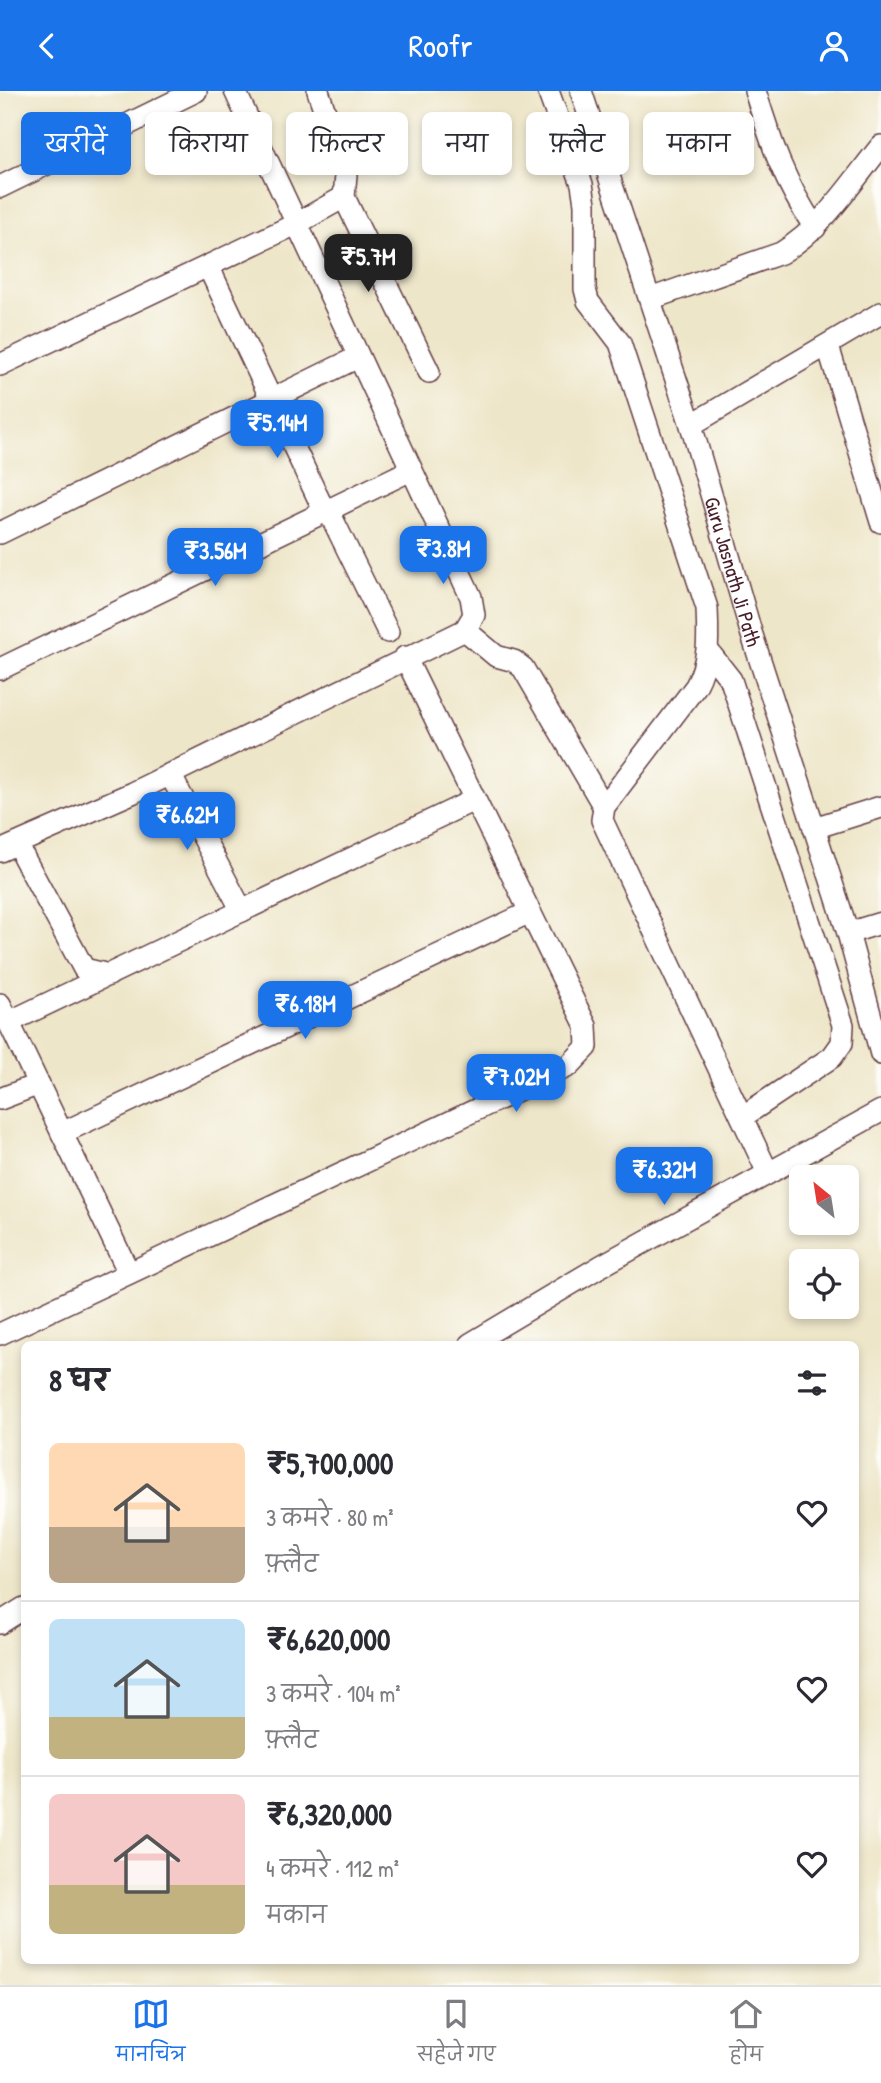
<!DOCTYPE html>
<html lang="hi">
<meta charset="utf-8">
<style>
body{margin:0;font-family:"Patrick Hand","Playpen Sans Deva",sans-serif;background:#f7f7f7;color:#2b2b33;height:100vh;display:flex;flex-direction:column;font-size:26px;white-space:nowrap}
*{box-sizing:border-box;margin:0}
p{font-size:23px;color:#7c7c81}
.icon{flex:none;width:38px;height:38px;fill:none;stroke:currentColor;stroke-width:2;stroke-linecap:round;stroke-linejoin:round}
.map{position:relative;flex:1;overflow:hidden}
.sheet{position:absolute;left:21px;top:1250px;width:838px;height:623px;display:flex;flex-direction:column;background:#fff;border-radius:10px;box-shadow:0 4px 10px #0003}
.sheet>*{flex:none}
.guide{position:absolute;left:21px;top:21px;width:840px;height:63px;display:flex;gap:14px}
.needle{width:46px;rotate:330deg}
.fabs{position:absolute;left:789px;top:1074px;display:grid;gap:14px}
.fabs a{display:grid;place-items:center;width:70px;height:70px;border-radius:10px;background:#fff;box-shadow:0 4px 10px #0003;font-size:35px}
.price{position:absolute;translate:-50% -60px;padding:0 16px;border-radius:14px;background:#1a73e8;color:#fff;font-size:23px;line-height:46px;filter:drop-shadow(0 2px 4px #0008)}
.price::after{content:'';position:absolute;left:50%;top:42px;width:21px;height:16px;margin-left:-10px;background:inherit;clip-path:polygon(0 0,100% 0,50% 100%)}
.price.selected{background:#222;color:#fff}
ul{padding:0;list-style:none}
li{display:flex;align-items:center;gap:21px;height:175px;padding:0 28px}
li+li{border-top:2px solid #e1e1e2}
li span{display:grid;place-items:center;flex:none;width:196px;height:140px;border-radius:10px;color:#555}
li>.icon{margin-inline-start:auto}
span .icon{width:84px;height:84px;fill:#fffc;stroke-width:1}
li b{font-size:30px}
h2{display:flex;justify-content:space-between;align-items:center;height:84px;padding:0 28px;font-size:30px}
.chip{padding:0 24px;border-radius:10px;background:#fff;box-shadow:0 4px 10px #0003;font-size:24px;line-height:63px}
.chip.selected{background:#1a73e8;color:#fff}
header{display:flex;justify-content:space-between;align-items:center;height:91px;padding:0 28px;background:#1a73e8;color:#fff;font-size:32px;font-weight:600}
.menu{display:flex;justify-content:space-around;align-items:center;height:98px;border-top:2px solid #e1e1e2;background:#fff;font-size:19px;color:#7c7c81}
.menu a{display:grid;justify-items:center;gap:4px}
.menu .selected{color:#1a73e8}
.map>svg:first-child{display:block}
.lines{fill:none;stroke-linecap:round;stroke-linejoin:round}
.minor-casing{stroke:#633d43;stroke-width:24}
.minor{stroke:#fff;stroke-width:21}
.labels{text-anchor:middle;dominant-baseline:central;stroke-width:5;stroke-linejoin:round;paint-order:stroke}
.street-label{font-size:21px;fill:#4a1f2b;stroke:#fdfcf7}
</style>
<header><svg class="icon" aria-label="back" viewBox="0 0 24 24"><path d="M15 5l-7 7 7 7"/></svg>Roofr<svg class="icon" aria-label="person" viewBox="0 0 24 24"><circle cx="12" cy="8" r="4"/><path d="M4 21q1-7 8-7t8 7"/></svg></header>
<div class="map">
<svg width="881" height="1894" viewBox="0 0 881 1894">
<rect width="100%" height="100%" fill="#fdfcf7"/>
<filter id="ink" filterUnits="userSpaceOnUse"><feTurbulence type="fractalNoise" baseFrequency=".0143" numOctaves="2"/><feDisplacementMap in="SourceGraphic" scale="14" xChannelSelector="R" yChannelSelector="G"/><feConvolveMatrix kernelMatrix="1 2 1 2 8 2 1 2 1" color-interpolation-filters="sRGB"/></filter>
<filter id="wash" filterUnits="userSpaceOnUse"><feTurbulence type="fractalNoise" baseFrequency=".00686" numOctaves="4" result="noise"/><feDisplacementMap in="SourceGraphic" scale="28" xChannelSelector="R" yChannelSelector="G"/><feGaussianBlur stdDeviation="1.57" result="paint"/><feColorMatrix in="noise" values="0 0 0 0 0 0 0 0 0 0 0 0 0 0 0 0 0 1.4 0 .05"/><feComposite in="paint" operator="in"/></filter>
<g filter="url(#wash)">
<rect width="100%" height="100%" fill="#eee6c9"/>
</g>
<g filter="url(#ink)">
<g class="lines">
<!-- minor casing -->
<g class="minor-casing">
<g id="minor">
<path d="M318,0L346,84L344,106L429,281"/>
<path d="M548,0L582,93L585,113V198L588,210L620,252L707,517C708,547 710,568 696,595L604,716L602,729L768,1082"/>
<path id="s1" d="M581,0L691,334L751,541L848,842L881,963"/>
<path d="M755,0C772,54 783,89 815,137"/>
<path d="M0,96L196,0"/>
<path d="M208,175L320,411L331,425L388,541"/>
<path d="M650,208L781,162C823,137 851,92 881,55"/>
<path d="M828,255L881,431"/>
<path d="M0,274L296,133L344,106"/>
<path d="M691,334L881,222"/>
<path d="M0,442L358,266"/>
<path d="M465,539L496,565L514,570L523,577L604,716"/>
<path d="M709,561L731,589L843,934L842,952L832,966L742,1026"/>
<path d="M0,578L411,379"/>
<path d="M170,683L242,820"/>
<path d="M814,737L881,716"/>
<path d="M0,760L132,702L465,539L474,524L471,506L235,0"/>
<path d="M23,765L84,878L109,884"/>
<path d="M848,842L881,832"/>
<path d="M0,913L129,1182"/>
<path d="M9,931L474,709"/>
<path d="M0,1008L39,993"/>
<path d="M62,1042L530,821"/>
<path d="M0,1243L569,975L587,956L586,935L405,566"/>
<path d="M470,1253L601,1175L881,1020"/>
<path d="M0,1532L24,1517"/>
</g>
</g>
<!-- minor -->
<use href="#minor" class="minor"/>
</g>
</g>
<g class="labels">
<!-- street labels -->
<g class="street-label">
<text stroke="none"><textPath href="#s1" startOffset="504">Guru Jasnath Ji Path</textPath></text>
</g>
</g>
</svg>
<div class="fabs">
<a><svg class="needle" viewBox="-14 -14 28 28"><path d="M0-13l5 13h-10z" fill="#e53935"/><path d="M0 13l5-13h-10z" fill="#7c7c81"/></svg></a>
<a><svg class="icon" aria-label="locate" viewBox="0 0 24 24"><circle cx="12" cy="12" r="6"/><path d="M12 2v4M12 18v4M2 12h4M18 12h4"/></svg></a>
</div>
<b class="price selected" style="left:368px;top:203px">₹5.7M</b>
<b class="price" style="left:277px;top:369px">₹5.14M</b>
<b class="price" style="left:443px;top:495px">₹3.8M</b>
<b class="price" style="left:215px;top:497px">₹3.56M</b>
<b class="price" style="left:187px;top:761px">₹6.62M</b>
<b class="price" style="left:305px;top:950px">₹6.18M</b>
<b class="price" style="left:516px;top:1023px">₹7.02M</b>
<b class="price" style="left:664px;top:1116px">₹6.32M</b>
<div class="guide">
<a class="chip selected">खरीदें</a>
<a class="chip">किराया</a>
<a class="chip">फ़िल्टर</a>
<a class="chip">नया</a>
<a class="chip">फ़्लैट</a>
<a class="chip">मकान</a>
</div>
<section class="sheet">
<h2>8 घर<svg class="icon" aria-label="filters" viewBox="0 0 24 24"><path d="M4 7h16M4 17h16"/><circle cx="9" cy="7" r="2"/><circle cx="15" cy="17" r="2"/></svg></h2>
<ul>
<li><span style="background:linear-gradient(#ffd9b3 60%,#b9a48a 0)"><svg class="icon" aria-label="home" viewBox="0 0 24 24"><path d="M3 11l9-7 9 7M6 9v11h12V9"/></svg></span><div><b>₹5,700,000</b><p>3 कमरे · 80 m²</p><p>फ़्लैट</p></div><svg class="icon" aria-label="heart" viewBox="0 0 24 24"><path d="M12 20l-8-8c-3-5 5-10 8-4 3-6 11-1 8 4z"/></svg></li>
<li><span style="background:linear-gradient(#bfe0f5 70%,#c2b280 0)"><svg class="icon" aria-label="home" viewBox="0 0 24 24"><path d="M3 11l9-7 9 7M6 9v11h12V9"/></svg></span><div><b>₹6,620,000</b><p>3 कमरे · 104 m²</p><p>फ़्लैट</p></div><svg class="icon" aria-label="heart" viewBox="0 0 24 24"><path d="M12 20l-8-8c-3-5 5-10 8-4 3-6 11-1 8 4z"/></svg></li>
<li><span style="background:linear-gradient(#f6c9c9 65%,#c2b280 0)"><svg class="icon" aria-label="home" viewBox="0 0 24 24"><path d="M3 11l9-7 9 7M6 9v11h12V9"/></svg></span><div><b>₹6,320,000</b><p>4 कमरे · 112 m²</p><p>मकान</p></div><svg class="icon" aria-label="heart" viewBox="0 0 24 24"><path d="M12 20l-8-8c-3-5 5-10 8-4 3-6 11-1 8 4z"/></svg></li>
</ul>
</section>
</div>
<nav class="menu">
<a class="selected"><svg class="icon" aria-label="map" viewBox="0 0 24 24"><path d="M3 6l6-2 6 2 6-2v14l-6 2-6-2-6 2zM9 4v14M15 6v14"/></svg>मानचित्र</a>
<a><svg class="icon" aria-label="saved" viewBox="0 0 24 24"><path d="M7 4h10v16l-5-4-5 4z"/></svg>सहेजे गए</a>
<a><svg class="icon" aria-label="home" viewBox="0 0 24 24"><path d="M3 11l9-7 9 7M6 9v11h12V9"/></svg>होम</a>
</nav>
